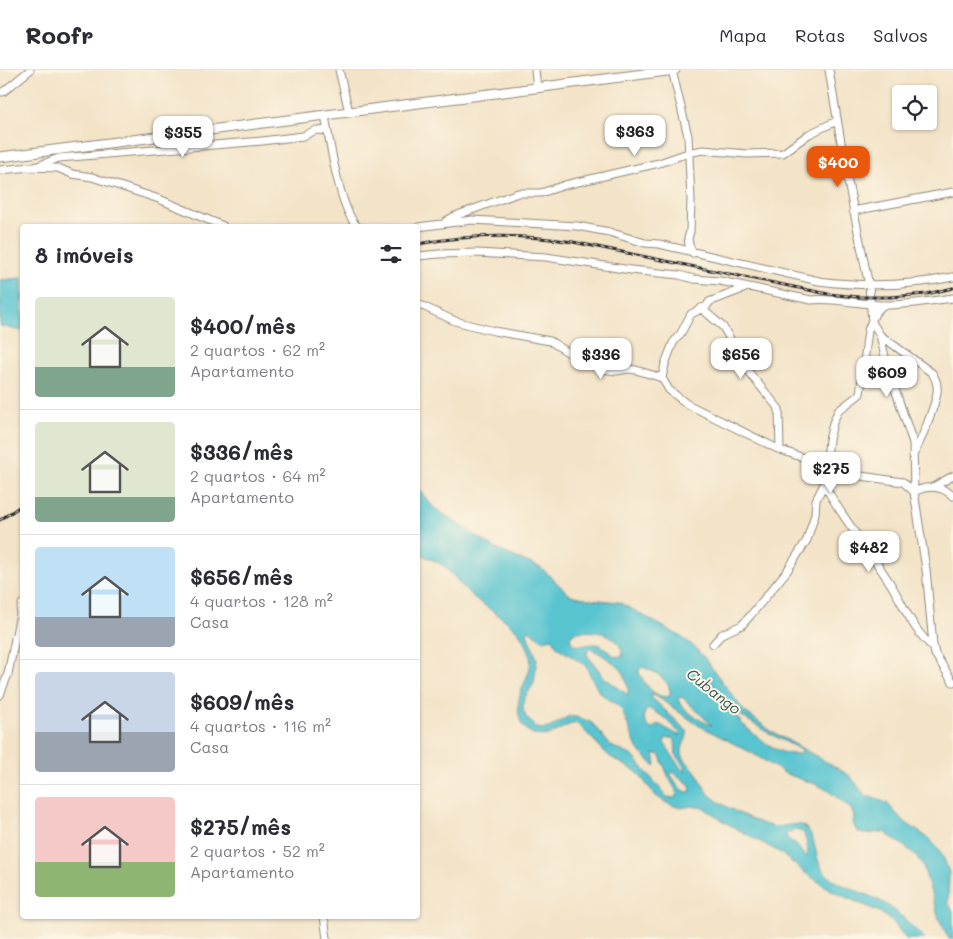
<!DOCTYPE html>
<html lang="pt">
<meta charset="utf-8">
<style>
body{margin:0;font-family:Mali,sans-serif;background:#f2f2f3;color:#2b2b33;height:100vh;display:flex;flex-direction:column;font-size:19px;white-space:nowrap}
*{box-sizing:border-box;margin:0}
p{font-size:16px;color:#7c7c81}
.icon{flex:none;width:28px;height:28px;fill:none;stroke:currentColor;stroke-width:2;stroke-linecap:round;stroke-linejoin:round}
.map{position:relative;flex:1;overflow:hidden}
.details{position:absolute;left:20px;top:154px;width:400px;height:695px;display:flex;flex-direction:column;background:#fff;border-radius:5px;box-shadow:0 1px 4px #0004}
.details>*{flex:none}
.buttons{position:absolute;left:892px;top:15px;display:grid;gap:10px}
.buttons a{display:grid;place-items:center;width:45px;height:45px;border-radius:5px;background:#fff;box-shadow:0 1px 4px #0004;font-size:25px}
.price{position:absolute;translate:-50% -42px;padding:0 11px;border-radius:10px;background:#fff;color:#222;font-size:16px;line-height:32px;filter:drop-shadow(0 1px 2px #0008)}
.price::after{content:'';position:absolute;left:50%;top:30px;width:15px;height:11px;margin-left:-8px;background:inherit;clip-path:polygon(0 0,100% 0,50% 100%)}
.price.selected{background:#ea580c;color:#fff}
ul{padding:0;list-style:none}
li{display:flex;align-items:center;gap:15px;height:125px;padding:0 15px}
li+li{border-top:1px solid #e1e1e2}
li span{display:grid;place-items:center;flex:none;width:140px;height:100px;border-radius:5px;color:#555}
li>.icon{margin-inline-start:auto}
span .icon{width:60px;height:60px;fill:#fffc;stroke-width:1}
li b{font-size:21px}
h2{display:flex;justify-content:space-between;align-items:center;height:60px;padding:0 15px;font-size:21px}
header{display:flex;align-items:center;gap:30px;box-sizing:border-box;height:70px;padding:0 25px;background:#fff;border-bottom:1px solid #e1e1e2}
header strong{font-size:24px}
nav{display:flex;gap:28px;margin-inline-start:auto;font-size:18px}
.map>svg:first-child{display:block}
.water{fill:#58c4d0;stroke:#42787e;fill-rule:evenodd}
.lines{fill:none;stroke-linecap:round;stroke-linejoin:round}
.minor-casing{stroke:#8f8779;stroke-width:9}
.major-casing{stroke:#8f8779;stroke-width:11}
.minor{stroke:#fff;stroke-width:7}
.major{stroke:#fff;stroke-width:9}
.rail-casing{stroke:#2b2b2b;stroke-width:3}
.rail{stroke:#fcf5e5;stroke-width:1;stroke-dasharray:4;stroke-linecap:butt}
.labels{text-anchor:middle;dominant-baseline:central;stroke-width:4;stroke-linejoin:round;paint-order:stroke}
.water-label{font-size:15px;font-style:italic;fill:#38595d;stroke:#fcf5e5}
</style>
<header>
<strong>Roofr</strong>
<nav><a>Mapa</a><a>Rotas</a><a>Salvos</a></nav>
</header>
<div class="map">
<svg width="953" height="869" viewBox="0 0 953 869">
<rect width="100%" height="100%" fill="#fcf5e5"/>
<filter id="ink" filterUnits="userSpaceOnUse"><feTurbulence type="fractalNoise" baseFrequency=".02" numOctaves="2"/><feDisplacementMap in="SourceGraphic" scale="10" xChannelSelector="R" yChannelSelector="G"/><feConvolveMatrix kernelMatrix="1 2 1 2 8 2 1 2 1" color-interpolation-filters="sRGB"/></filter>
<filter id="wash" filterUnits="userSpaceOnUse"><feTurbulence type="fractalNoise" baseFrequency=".0096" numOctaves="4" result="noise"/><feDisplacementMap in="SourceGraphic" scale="20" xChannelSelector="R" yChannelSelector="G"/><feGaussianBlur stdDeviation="1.12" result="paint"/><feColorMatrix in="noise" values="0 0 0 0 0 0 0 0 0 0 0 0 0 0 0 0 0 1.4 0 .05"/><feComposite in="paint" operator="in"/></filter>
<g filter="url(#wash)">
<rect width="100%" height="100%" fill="#f3e3c7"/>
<!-- water -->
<path class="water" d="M22,208V261L0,256V210Z
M418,418L433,437L496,479L541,498L570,525L589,529L619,532L680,566L692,575L703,586L744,641L771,661L839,699L850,706L865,725L887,733L902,750L928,768L937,777L943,786L949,803L948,832L953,842V869H949L939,849L922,793L911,781L884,762L864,764L858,762L853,754L854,746L851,739L829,721L818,715L786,704L752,683L698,655L656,626L652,625L651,627L687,661C688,670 681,674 682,683C683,690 691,695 695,701C701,707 703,717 708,723C717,734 762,756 776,757C784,757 798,751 805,757C819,770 813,793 827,805C843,818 864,822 882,832C898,841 912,856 925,869H906L893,852L880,842L832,821L804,802L779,782L723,751L704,738L691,736L682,738L674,736L665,732L656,726L637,702L609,686L578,654C564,650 550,676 528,661C524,658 521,654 520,649C512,622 534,607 530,586C523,553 489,543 468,522C458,513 452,502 441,494C434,490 425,487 418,482ZM529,560L542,570L553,568L557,577L585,595L599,622L621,638L637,678L654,696L656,695L654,684H658L660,686L669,708L676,720L677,723L675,728L667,727L633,686L611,676L592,653L581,648L569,646L549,658L543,659L537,658L526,647L523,640L524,629L534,613L537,589L527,563ZM576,562C592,561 610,560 620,576C622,580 623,582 622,587C612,588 608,579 600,575C589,571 577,582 570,569L572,564ZM590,579C597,580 619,596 623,602C626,608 629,619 628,625L604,607L587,585V582ZM642,597C655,601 672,611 670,626C655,630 645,614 639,603V600ZM678,627L683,628L712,655C702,653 677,636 678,627ZM650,639L662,646L680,663V666L660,655L658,654L652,659C645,656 642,647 646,640ZM734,643H737L765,661L801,680L803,683C797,685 786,684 780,681C767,675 740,655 734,643ZM672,668L675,670L676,684L685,699V702L682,700L664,673L665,669ZM673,702L690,715L691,721L687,722L680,718L671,705V703ZM795,760L803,762C806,768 809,780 807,787L797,776L786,767L787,763Z"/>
</g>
<g filter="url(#ink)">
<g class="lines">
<!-- minor casing -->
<g class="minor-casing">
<path id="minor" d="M339,0L349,42
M535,0L537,18
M672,0L688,66L691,130L690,162L688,168L689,175L693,183
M829,0L846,102L869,216L872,252L880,265L887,295L913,373L914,422L926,499L933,575L935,584L953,612
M0,22H3L30,0
M325,45C329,70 340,140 357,156
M35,97L59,88L262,71L303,66L316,60L327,61
M0,100L31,97L58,98L72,104L92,107L159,129L223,156
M853,141L953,122
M446,151L455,146L518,123H541L565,115L659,93L688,83L703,80L747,84L783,83L809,64L837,51
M418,157L472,150L527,153L577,156L609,162L645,173L659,174L819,211C864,217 909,216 953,207
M418,186L439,184L477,183L546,187L631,200L679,205L694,209L720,211L811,230C831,227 859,234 880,235C904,236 929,231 953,228
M418,234L455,251L470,255L494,261L550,271L574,286L603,299L616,301L629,299L636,300L662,308L665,294L673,273L681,263L691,244L707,236L709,232L748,217
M701,238L723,257L751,305L779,339L780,380
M880,265L932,303C936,309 938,315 937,322C936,333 920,374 913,385
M662,308L669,320L687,334L778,379L804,388L817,398L826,401L903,412L914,422
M824,414C842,448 867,477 888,510C903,532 911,559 933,577
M933,417L953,406
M914,422C928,415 942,416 953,426
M713,574L722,564L742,555L750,546L787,501L807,470L815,444L816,430L824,414L829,370L833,353L838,341L860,324L868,260L875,243L883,235
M0,625L8,604L22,534
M324,846L327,869"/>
</g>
<!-- major casing -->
<g class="major-casing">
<path id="major" d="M0,87L675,0"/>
</g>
<!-- minor -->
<use href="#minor" class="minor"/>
<!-- major -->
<use href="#major" class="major"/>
<!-- rail casing -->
<g class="rail-casing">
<path id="rail" d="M418,174C469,164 521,164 573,172L828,224L859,227H890L927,224L953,218
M0,450L22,435"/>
</g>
<!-- rail -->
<use href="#rail" class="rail"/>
</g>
</g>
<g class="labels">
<!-- water labels -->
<g class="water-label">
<text transform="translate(714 621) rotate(38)">Cubango</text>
</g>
</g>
</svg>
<div class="buttons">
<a><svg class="icon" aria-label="locate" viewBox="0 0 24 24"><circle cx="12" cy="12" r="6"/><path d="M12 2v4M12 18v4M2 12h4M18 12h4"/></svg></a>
</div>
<b class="price" style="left:635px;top:87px">$363</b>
<b class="price" style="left:183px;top:88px">$355</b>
<b class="price selected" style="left:838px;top:118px">$400</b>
<b class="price" style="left:601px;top:310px">$336</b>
<b class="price" style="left:741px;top:310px">$656</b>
<b class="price" style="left:887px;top:328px">$609</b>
<b class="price" style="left:831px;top:424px">$275</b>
<b class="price" style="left:869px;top:503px">$482</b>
<section class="details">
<h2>8 imóveis<svg class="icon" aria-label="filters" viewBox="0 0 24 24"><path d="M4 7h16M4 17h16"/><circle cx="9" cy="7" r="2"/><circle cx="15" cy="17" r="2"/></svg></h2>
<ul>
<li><span style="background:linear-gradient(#dfe7d0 70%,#7fa58c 0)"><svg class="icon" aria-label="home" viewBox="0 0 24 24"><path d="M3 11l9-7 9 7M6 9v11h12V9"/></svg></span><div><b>$400/mês</b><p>2 quartos · 62 m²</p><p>Apartamento</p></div></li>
<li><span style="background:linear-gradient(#dfe7d0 75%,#7fa58c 0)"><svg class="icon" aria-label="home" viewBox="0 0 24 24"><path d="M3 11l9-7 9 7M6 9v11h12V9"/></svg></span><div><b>$336/mês</b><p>2 quartos · 64 m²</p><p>Apartamento</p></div></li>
<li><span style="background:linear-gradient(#bfe0f5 70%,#9aa5b1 0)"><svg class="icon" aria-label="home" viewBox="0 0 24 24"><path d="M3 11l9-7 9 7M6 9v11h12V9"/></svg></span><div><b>$656/mês</b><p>4 quartos · 128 m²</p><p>Casa</p></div></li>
<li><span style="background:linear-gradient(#c9d6e8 60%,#9aa5b1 0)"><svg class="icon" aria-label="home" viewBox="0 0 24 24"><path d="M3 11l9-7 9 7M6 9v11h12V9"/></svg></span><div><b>$609/mês</b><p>4 quartos · 116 m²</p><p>Casa</p></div></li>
<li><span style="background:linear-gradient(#f6c9c9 65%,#8fb573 0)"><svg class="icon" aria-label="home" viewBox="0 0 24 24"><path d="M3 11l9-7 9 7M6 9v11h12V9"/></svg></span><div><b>$275/mês</b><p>2 quartos · 52 m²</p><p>Apartamento</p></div></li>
</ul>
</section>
</div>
